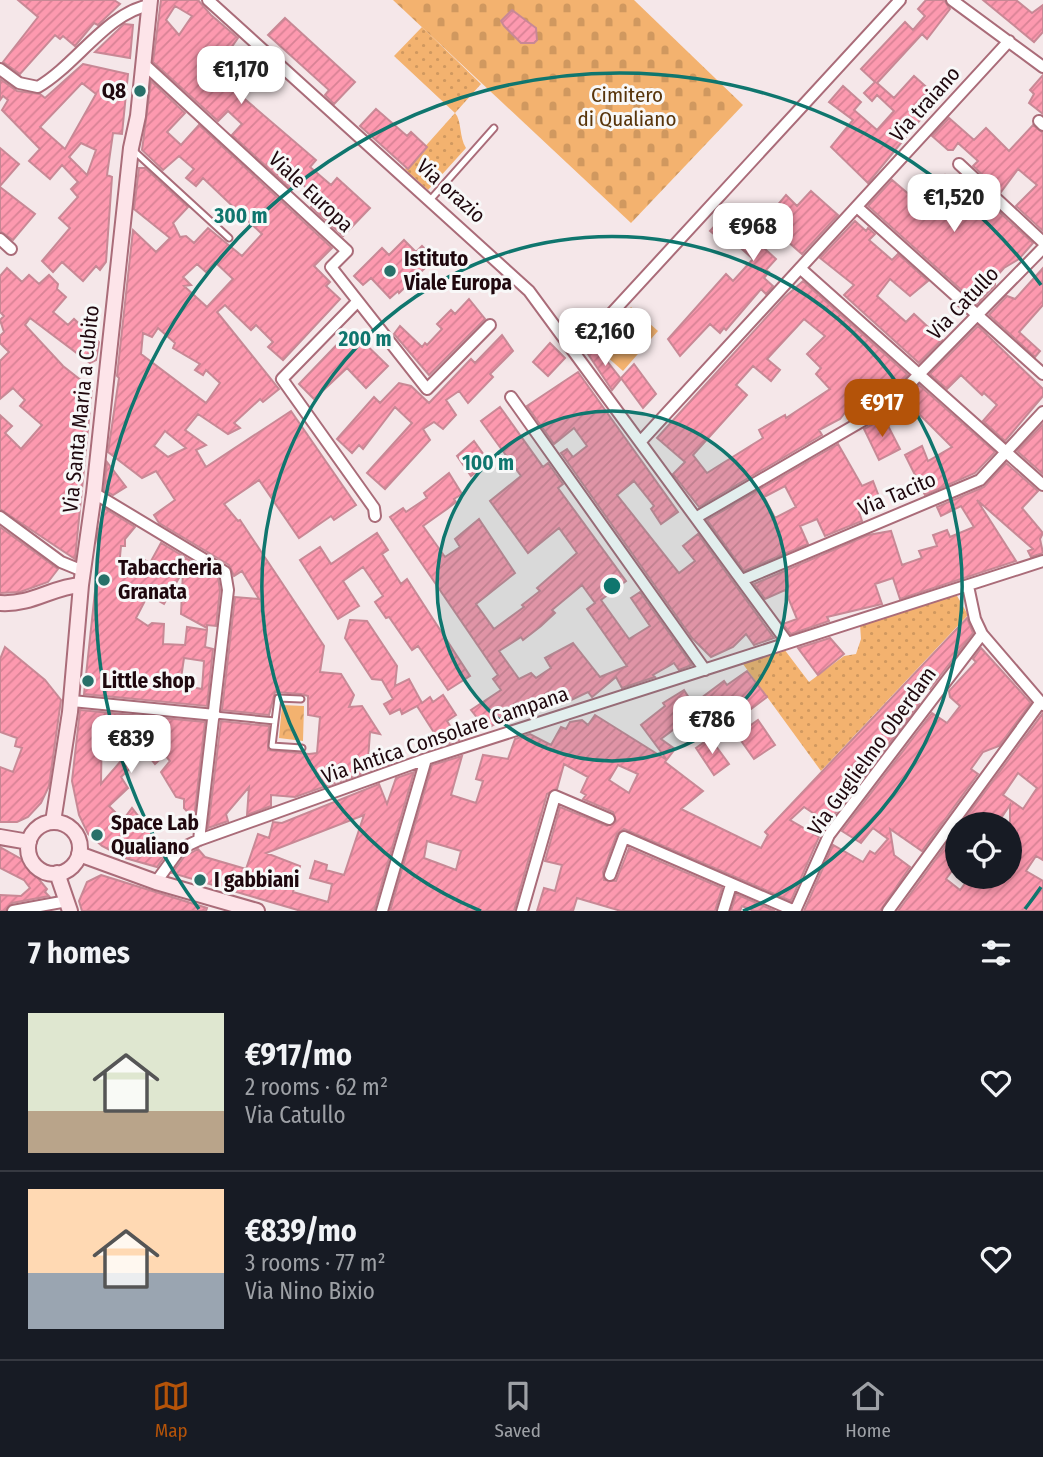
<!DOCTYPE html>
<meta charset="utf-8">
<style>
body{margin:0;font-family:"Fira Sans Condensed",sans-serif;background:#242831;color:#f1f3f6;height:100vh;display:flex;flex-direction:column;font-size:26px;white-space:nowrap}
*{box-sizing:border-box;margin:0}
p{font-size:23px;color:#9ea1a6}
.icon{flex:none;width:38px;height:38px;fill:none;stroke:currentColor;stroke-width:2;stroke-linecap:round;stroke-linejoin:round}
.map{position:relative;height:911px;overflow:hidden}
.drawer{display:flex;flex-direction:column;background:#171b24;flex:1}
.drawer>*{flex:none}
.controls{position:absolute;left:945px;top:812px;display:grid;gap:14px}
.controls a{display:grid;place-items:center;width:77px;height:77px;border-radius:50%;background:#171b24;box-shadow:0 4px 10px #0003;font-size:35px}
.price{position:absolute;translate:-50% -60px;padding:0 16px;border-radius:14px;background:#fff;color:#222;font-size:23px;line-height:46px;filter:drop-shadow(0 2px 4px #0008)}
.price::after{content:'';position:absolute;left:50%;top:42px;width:21px;height:16px;margin-left:-10px;background:inherit;clip-path:polygon(0 0,100% 0,50% 100%)}
.price.current{background:#b45309;color:#fff}
ul{padding:0;list-style:none}
li{display:flex;align-items:center;gap:21px;height:175px;padding:0 28px}
li+li{border-top:2px solid #363941}
li span{display:grid;place-items:center;flex:none;width:196px;height:140px;border-radius:0px;color:#555}
li>.icon{margin-inline-start:auto}
span .icon{width:84px;height:84px;fill:#fffc;stroke-width:1}
li b{font-size:30px}
h2{display:flex;justify-content:space-between;align-items:center;height:84px;padding:0 28px;font-size:30px}
.tabs{display:flex;justify-content:space-around;align-items:center;height:98px;border-top:2px solid #363941;background:#171b24;font-size:19px;color:#9ea1a6}
.tabs a{display:grid;justify-items:center;gap:4px}
.tabs .current{color:#b45309}
.map>svg:first-child{display:block}
.grass{fill:url(#grass-dots)}
.cemetery{fill:url(#cemetery-stones)}
.park{fill:url(#park-crowns)}
.pitch{fill:#f3b26f}
.building{fill:url(#building-hatch);stroke:#c88895;stroke-width:2;fill-rule:evenodd}
.lines{fill:none;stroke-linecap:round;stroke-linejoin:round}
.lane-casing{stroke:#aa6c79;stroke-width:9}
.street-casing{stroke:#aa6c79;stroke-width:14}
.secondary-casing{stroke:#aa6c79;stroke-width:18}
.lane{stroke:#fff;stroke-width:5}
.street{stroke:#fff;stroke-width:10}
.secondary{stroke:#fde4e9;stroke-width:14}
.ring{fill:none;stroke:#0f766e;stroke-width:3.5}
.poi-dot{fill:#287069;stroke:#f8f8f8;stroke-width:2.5}
.labels{text-anchor:middle;dominant-baseline:central;stroke-width:6;stroke-linejoin:round;paint-order:stroke}
.poi-label{font-size:21px;font-weight:bold;fill:#1f080e;stroke:#f8f8f8;text-anchor:start}
.park-label{font-size:21px;fill:#58350b;stroke:#f8f8f8}
.street-label{font-size:21px;fill:#1f080e;stroke:#f8f8f8}
.centre{fill:#0f766e;stroke:#f8f8f8;stroke-width:3.5}
.ring-label{font-size:21px;text-anchor:middle;font-weight:bold;fill:#0f766e;stroke:#f8f8f8;stroke-width:6;stroke-linejoin:round;paint-order:stroke}
</style>
<div class="map">
<svg width="1043" height="911" viewBox="0 0 1043 911">
<defs>
<pattern id="grass-dots" width="8" height="8" patternUnits="userSpaceOnUse" patternTransform="scale(1.75)"><rect width="8" height="8" fill="#f3b26f"/><path d="M2 2h.1M6 6h.1" fill="none" stroke="#d0985f" stroke-width="1.8" stroke-linecap="round"/></pattern>
<pattern id="cemetery-stones" width="16" height="16" patternUnits="userSpaceOnUse" patternTransform="scale(1.75)"><rect width="16" height="16" fill="#f3b26f"/><path d="M2 7V4a2 2 0 0 1 4 0v3zM10 15v-3a2 2 0 0 1 4 0v3z" fill="#d0985f"/></pattern>
<pattern id="park-crowns" width="20" height="18" patternUnits="userSpaceOnUse" patternTransform="scale(1.75)"><rect width="20" height="18" fill="#f3b26f"/><path d="M2 6a3 3 0 1 1 6 0M12 15a3 3 0 1 1 6 0" fill="none" stroke="#d0985f"/></pattern>
<pattern id="building-hatch" width="6" height="6" patternUnits="userSpaceOnUse" patternTransform="scale(1.75)"><rect width="6" height="6" fill="#fd99af"/><path d="M-1 1l2-2M0 6l6-6M5 7l2-2" fill="none" stroke="#d88295"/></pattern>
</defs>
<rect width="100%" height="100%" fill="#f5e7e9"/>
<!-- grass -->
<path class="grass" d="M422,27L481,84L455,113C462,121 459,137 466,148L428,190L405,169L455,113L394,56Z
M956,594L968,615L821,771L743,664L784,649L809,682L844,656L856,654L861,639L860,624Z"/>
<!-- cemetery -->
<path class="cemetery" d="M393,0H634L743,105L631,223Z"/>
<!-- park -->
<path class="park" d="M282,705L304,706L303,741L279,738Z"/>
<!-- pitch -->
<path class="pitch" d="M631,307L658,331L623,371L596,347Z"/>
<!-- building -->
<path class="building" d="M18,0H114L120,4L98,25L94,23L75,46L63,36L60,39L55,35L20,74L3,62L38,17Z
M161,0H198L211,15L238,38L217,68L236,86L233,89L316,160L310,167L331,185L337,178L370,208L343,236L311,207L318,199L298,180L291,189L232,135L242,124L228,111L218,121L153,62ZM175,6L192,16L179,35L166,20Z
M926,0H944L950,9L927,39L922,34L877,83L894,98L914,76L932,92L913,114L920,120L868,183L831,147L853,120L829,102L843,86L861,102L854,110L877,130L894,111L877,95L872,101L864,93L875,82L861,69L905,22L913,30L925,16L918,9Z
M983,0H1016L1032,13L1043,5V32L1034,42Z
M512,10L536,28L537,40L534,43H521L504,26L501,21Z
M285,18L355,82L334,104L325,95L329,90L268,35Z
M124,24L133,25L130,58L95,52Z
M83,64L128,74L122,134L113,133L107,175L112,177L106,262L100,270L96,266L83,281L62,262L53,272L42,261L70,228L59,218L78,197L71,189L78,182L62,165L50,179L29,161L40,149L2,110L8,100L3,96L0,100V79L17,91L40,94L45,98ZM82,83L96,94L65,149L40,127ZM81,143L96,150L87,175L69,157Z
M1043,75V114L1029,103L1034,94L1030,90Z
M151,81L185,113L167,132L181,145L199,125L332,248L314,266L330,282L326,286L340,299L283,360L268,347L273,342L256,325L251,330L225,305L217,312L279,389L263,402L260,399L234,423L240,428L228,434L198,414L185,430L206,445L196,450L206,467L291,411L356,505L334,520L331,516L299,538L259,480L224,504L238,521L240,520L324,646L320,672L341,674L354,695L349,707L362,706L380,734L370,732L368,760L372,770L295,797L271,795V806L247,815L249,787L226,814L228,821L208,828L221,721L269,726L268,750L309,754L317,753L320,717L308,715V696L301,694L275,692L269,715L222,710L235,597L259,599L242,571L234,576L229,565L159,523L154,515L175,500L156,471L142,478L108,452L119,378L117,376L133,230L156,252L170,238L134,209L139,168H145L188,207L173,223L180,237L186,236L194,243L208,228L242,256L262,234L203,178L196,186L186,178L194,169L179,156L163,170L142,150ZM215,262L233,279L207,307L184,286L191,285L183,277L197,264L206,272ZM158,328L175,343L173,348L200,364L195,370L203,375L206,370L220,383L206,403L141,354L143,333L152,337ZM165,431L186,448L168,457L154,446Z
M376,109L407,136L411,132L427,147L408,169L360,126Z
M949,118L974,140L986,128L1009,151L1033,125L1043,133V231L1016,206L1037,185L1018,169L1001,192L973,166L978,161L958,143L953,150H948L932,136Z
M0,148L19,164L0,186Z
M945,175L988,218L997,210L1033,243L1019,259L1004,268L994,279L995,285L977,304L868,206L892,180L918,202Z
M0,187L35,214L13,240L0,231Z
M811,191L838,215L802,254L779,234L765,249L776,259L766,270L769,272L764,278L773,286L766,294L761,289L726,330L724,328L720,333L710,324L680,356L668,339L726,274L733,281L753,259L734,242L729,247L710,231L724,216L740,230L750,220L759,227L786,195L797,206Z
M855,221L866,231L868,228L875,234L869,240L892,260L898,254L928,281L910,296L890,279L877,296L906,322L914,314L942,340L919,363L844,295L854,285L820,258Z
M404,240L416,252L422,246L431,255L424,263L427,266L399,293L398,291L390,298L371,278L363,285L354,276L382,248L389,255Z
M7,268L22,282L29,275L39,284L49,275L58,284L57,289L66,297L53,312L68,325L74,319L99,342L96,360L90,363L30,318L25,325L63,366L92,389L75,559L0,509V415L12,426L5,433L21,449L42,425L20,406L25,400L13,388L0,399V361L9,352L0,343V336L4,332L0,320L4,316L0,312V276Z
M1043,268V305L1019,332L1040,351L1035,357L989,315L1007,296L1015,299Z
M803,281L908,375L880,402L872,394L876,404L870,407L858,396L840,419L819,430L822,435L699,507L673,474L685,462L657,438L785,297ZM804,319L825,336L807,354L821,368L816,374L830,389L786,418L785,415L759,430L763,438L707,473L693,455L747,395L736,385L753,366L771,381L780,370L767,359Z
M469,299L485,319L429,375L394,334L400,326L422,347L425,343L427,345L442,329L437,324L451,310L455,314Z
M978,326L1043,389V396L1005,441L983,421L997,405L984,393L982,395L961,375L947,389L930,374Z
M351,330L388,366L366,388L347,368L314,399L299,384Z
M502,335L513,351L490,374L493,377L468,403L459,391L446,400L456,415L443,429L434,422L423,429L430,440L385,489L367,473L412,423L395,407L363,449L359,445L352,453L337,439L374,397L380,403L399,383L411,386L429,403L471,359L475,363Z
M550,343L565,358L548,376L533,362Z
M596,347L621,379L612,390L588,354Z
M634,364L656,394L643,408L621,378Z
M578,372L678,512L661,524L651,509L654,506L634,481L617,495L679,573L695,561L683,546L698,534L774,638L754,645L746,634L733,647L711,657L692,638L561,453L567,449L573,457L587,446L574,428L554,444L527,406Z
M919,385L995,452L975,473L925,495L905,455L922,446L928,461L952,447L906,401L909,410L902,403Z
M500,407L543,467L548,463L563,484L558,488L626,581L601,600L629,639L650,626L631,598L640,592L692,665L679,670L674,663L653,675L655,677L622,688L616,677L592,697L588,692L565,703L558,694L546,701L528,706L486,729L471,710L501,690L493,679L498,675L390,517L403,508L406,512L427,498L424,493L449,473L462,494L454,499L456,502L447,509L423,526L445,557L460,547L455,539L479,519L515,573L476,604L494,629L524,607L522,605L540,591L537,588L577,553L559,528L528,553L490,501L521,476L481,421ZM582,585L595,603L587,609L627,666L600,677L573,643L545,658L551,668L536,678L531,673L519,679L499,651L521,637L523,640L541,626L555,613L552,610Z
M884,418L900,449L879,460L864,429Z
M1043,424V474L1017,451Z
M474,441L489,462L471,476L457,456Z
M838,444L862,486L873,481L881,502L859,512L862,521L825,536L817,519L800,526L808,544L744,571L707,520ZM785,486L796,507L775,518L764,497Z
M107,462L126,487L113,495L104,490Z
M1006,463L1038,491L1022,508L1043,533L1040,539L1043,553L1031,557L1028,551L1033,549L977,500L1016,561L900,599L893,578L875,584L882,604L827,617L829,621L791,634L783,624L797,619L785,590L765,599L754,584L868,535L891,531L902,565L922,558L919,551L937,546L933,535L947,530L950,537L974,527L961,506L941,516L937,507L984,487Z
M104,508L135,527L125,539V546H121L119,567L134,575L143,559L150,563L161,543L218,577L220,590L216,626L207,625V628L181,614L183,571L164,604L148,595L136,618L148,626L152,623L164,624L163,644L185,645L187,627L207,630L205,647L213,649L207,706L84,694L99,554L97,537ZM184,658L204,661L202,689L180,685Z
M0,527L58,569L48,582L20,592L0,593Z
M377,533L388,550L382,554L401,584L407,579L470,676L448,690L418,646L412,650L389,617L386,618L375,602L383,596L363,567L343,581L359,606L338,619L300,560L320,547L331,564Z
M967,618L973,633L930,689L921,683L910,696L919,704L828,823L804,807L790,820L819,837L791,901L624,829L617,834L603,872L604,880L616,881L629,848L722,888L715,911H621L577,898L573,911H537L544,888L555,891L562,865L545,861L560,807L607,826L616,821L613,812L583,799L586,795L581,792L588,777L564,764L557,789L547,794L514,911H390L432,765L462,756L451,795L476,803L483,781L476,779L483,755L508,759L515,739L530,734L551,745L561,727L566,729L570,722L582,720L588,725L595,715L667,760L641,725L665,706L663,703L684,690L693,704L724,681L727,685L747,671L767,697L747,712L744,707L723,722L714,711L685,730L681,724L661,739L675,749L665,762L703,791L681,809L761,848L768,835L765,832ZM618,765L638,774L629,793L609,780ZM427,841L461,851L456,870L424,858Z
M350,620L367,621L397,666L395,686L409,679L422,703L430,697L433,702L443,695L456,715L447,721L459,740L442,745L417,706L402,714L400,709L390,714L384,704L393,699L382,680L372,679L345,638Z
M830,638L844,654L818,675L798,648Z
M5,647L45,680L61,700L49,786L41,803L28,817L17,822H0V767L13,772L22,748L15,746L17,738L0,732V659Z
M981,648L1031,703L999,746L983,752L971,769L978,774L922,851L890,829L894,855L910,867L880,911H804L833,845L863,862L870,851L875,854L888,839L873,828L861,843L842,831L932,713L947,723L960,706L950,697L949,691L976,662L973,659Z
M80,710L205,722L194,819L184,808V799L176,797L161,772L170,761L165,755L155,764L146,753L121,777L128,788L109,806L123,820L132,808L167,853L157,867L125,858L102,846L88,834L79,815L72,781ZM102,720L134,725L132,743L128,742L127,754L101,784Z
M1043,713V860L1036,856L1026,871L1043,881V911H898L957,830V864L946,879L960,890L970,877H1010V805L997,824H961ZM1018,773L1037,788L1023,809L1003,795Z
M758,720L775,745L754,759L737,735Z
M710,738L729,764L714,775L696,748Z
M414,772L374,911H301L172,873L184,857L198,849L205,857L246,869L258,834L269,838L273,822L282,823L379,784L387,804L396,778ZM364,815L344,875L326,870L327,865L315,861L310,878L332,884L328,902L293,892L300,866L266,853Z
M0,847L23,860L47,889L45,892L49,896L12,903L5,911H0V895L21,896L30,888L24,880L0,868Z
M101,875L207,908L206,911H82L79,901L87,882Z
M736,894L775,911H754L742,906L740,911H731Z"/>
<g class="lines">
<!-- lane casing -->
<g class="lane-casing">
<path id="lane" d="M133,150L229,238
M431,199L494,128
M215,715L275,721L272,746L302,748
M275,721L278,698L301,699"/>
</g>
<!-- street casing -->
<g class="street-casing">
<path id="street" d="M208,0L529,291L787,642
M952,0L1043,67
M144,64L347,251L331,267L427,389L490,325
M0,69L19,83L38,87C76,65 108,12 150,5
M1039,121L1043,125
M959,164L1043,242
M857,207L1043,374
M0,239L11,249
M801,269L1043,485
M357,302L282,379L374,508L375,516
M576,352L900,0
M511,397L705,670
M642,440L1009,41
M94,493L225,572L228,590L199,840
M0,517L61,562L83,571
M697,517L888,406L1043,248
M742,580L980,480L1043,412
M968,586L975,619L982,634L1043,705
M72,701L215,715
M610,875L624,837L795,911L829,835L982,634
M156,882L180,849L199,840L426,759L1043,561
M13,911L67,901
M382,911L426,759
M522,911L555,796L609,819
M723,911L731,885
M888,911L1040,703"/>
</g>
<!-- secondary casing -->
<g class="secondary-casing">
<path id="secondary" d="M0,603C33,605 51,587 81,585
M53,822L70,712L81,585L94,493L131,148L138,116L150,0
M28 848a26 26 0 1 1 52 0a26 26 0 1 1-52 0Z
M0,837L29,842
M79,854L156,882L257,911
M57,873L70,911"/>
</g>
<!-- lane -->
<use href="#lane" class="lane"/>
<!-- street -->
<use href="#street" class="street"/>
<!-- secondary -->
<use href="#secondary" class="secondary"/>
</g>
<!-- distance rings -->
<circle cx="612" cy="586" r="175" fill="#0f766e" fill-opacity=".12"/>
<g class="ring">
<circle cx="612" cy="586" r="175"/>
<path d="M481 911A350 350 0 1 1 743 911"/>
<path d="M1041 887A524 524 0 0 1 1025 909M199 909A524 524 0 1 1 1041 285"/>
</g>
<!-- markers -->
<g class="poi-dot">
<circle cx="140" cy="91" r="7"/>
<circle cx="390" cy="271" r="7"/>
<circle cx="104" cy="580" r="7"/>
<circle cx="88" cy="681" r="7"/>
<circle cx="97" cy="835" r="7"/>
<circle cx="200" cy="880" r="7"/>
</g>
<g class="labels">
<!-- poi labels -->
<g class="poi-label">
<text x="126" y="91" text-anchor="end">Q8</text>
<text x="404" y="259">Istituto<tspan x="404" dy="24">Viale Europa</tspan></text>
<text x="118" y="568">Tabaccheria<tspan x="118" dy="24">Granata</tspan></text>
<text x="102" y="681">Little shop</text>
<text x="111" y="823">Space Lab<tspan x="111" dy="24">Qualiano</tspan></text>
<text x="214" y="880">I gabbiani</text>
</g>
<!-- park labels -->
<g class="park-label">
<text x="627" y="95">Cimitero<tspan x="627" dy="24">di Qualiano</tspan></text>
</g>
<!-- street labels -->
<g class="street-label">
<text transform="translate(925 104) rotate(-48)">Via traiano</text>
<text transform="translate(451 191) rotate(42)">Via orazio</text>
<text transform="translate(311 192) rotate(43)">Viale Europa</text>
<text transform="translate(963 303) rotate(-46)">Via Catullo</text>
<text transform="translate(81 409) rotate(-84)">Via Santa Maria a Cubito</text>
<text transform="translate(897 494) rotate(-23)">Via Tacito</text>
<text transform="translate(445 735) rotate(-19)">Via Antica Consolare Campana</text>
<text transform="translate(872 751) rotate(-54)">Via Guglielmo Oberdam</text>
</g>
</g>
<circle cx="612" cy="586" r="10" class="centre"/>
<g class="ring-label">
<text x="241" y="223">300 m</text>
<text x="365" y="346">200 m</text>
<text x="488" y="470">100 m</text>
</g>
</svg>
<div class="controls">
<a><svg class="icon" aria-label="locate" viewBox="0 0 24 24"><circle cx="12" cy="12" r="6"/><path d="M12 2v4M12 18v4M2 12h4M18 12h4"/></svg></a>
</div>
<b class="price" style="left:241px;top:106px">€1,170</b>
<b class="price" style="left:954px;top:234px">€1,520</b>
<b class="price" style="left:753px;top:263px">€968</b>
<b class="price" style="left:605px;top:368px">€2,160</b>
<b class="price current" style="left:882px;top:439px">€917</b>
<b class="price" style="left:712px;top:756px">€786</b>
<b class="price" style="left:131px;top:775px">€839</b>
</div>
<section class="drawer">
<h2>7 homes<svg class="icon" aria-label="filters" viewBox="0 0 24 24"><path d="M4 7h16M4 17h16"/><circle cx="9" cy="7" r="2"/><circle cx="15" cy="17" r="2"/></svg></h2>
<ul>
<li><span style="background:linear-gradient(#dfe7d0 70%,#b9a48a 0)"><svg class="icon" aria-label="home" viewBox="0 0 24 24"><path d="M3 11l9-7 9 7M6 9v11h12V9"/></svg></span><div><b>€917/mo</b><p>2 rooms · 62 m²</p><p>Via Catullo</p></div><svg class="icon" aria-label="heart" viewBox="0 0 24 24"><path d="M12 20l-8-8c-3-5 5-10 8-4 3-6 11-1 8 4z"/></svg></li>
<li><span style="background:linear-gradient(#ffd9b3 60%,#9aa5b1 0)"><svg class="icon" aria-label="home" viewBox="0 0 24 24"><path d="M3 11l9-7 9 7M6 9v11h12V9"/></svg></span><div><b>€839/mo</b><p>3 rooms · 77 m²</p><p>Via Nino Bixio</p></div><svg class="icon" aria-label="heart" viewBox="0 0 24 24"><path d="M12 20l-8-8c-3-5 5-10 8-4 3-6 11-1 8 4z"/></svg></li>
</ul>
</section>
<nav class="tabs">
<a class="current"><svg class="icon" aria-label="map" viewBox="0 0 24 24"><path d="M3 6l6-2 6 2 6-2v14l-6 2-6-2-6 2zM9 4v14M15 6v14"/></svg>Map</a>
<a><svg class="icon" aria-label="saved" viewBox="0 0 24 24"><path d="M7 4h10v16l-5-4-5 4z"/></svg>Saved</a>
<a><svg class="icon" aria-label="home" viewBox="0 0 24 24"><path d="M3 11l9-7 9 7M6 9v11h12V9"/></svg>Home</a>
</nav>
